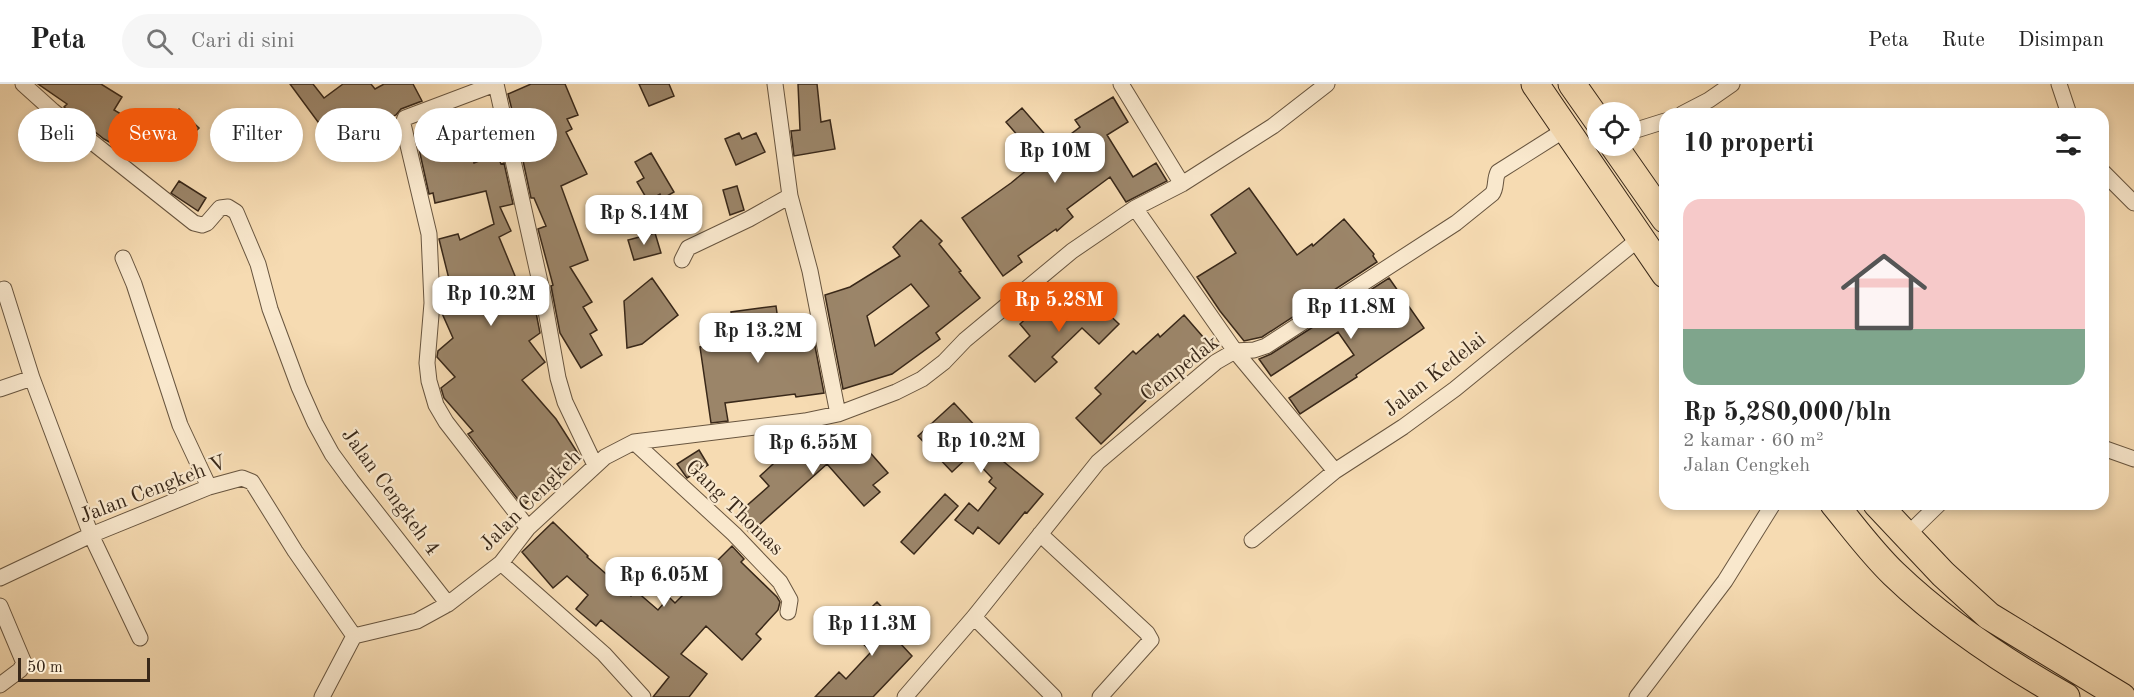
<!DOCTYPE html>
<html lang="id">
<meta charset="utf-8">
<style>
body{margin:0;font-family:"Old Standard TT",serif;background:#f6f6f6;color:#222;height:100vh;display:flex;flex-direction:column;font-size:22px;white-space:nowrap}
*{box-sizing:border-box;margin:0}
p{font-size:20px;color:#767676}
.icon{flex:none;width:33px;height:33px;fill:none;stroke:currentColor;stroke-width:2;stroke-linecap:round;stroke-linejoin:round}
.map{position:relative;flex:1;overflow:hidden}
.side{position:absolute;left:1659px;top:24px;width:450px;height:402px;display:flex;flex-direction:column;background:#fff;border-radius:18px;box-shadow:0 3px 9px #0003}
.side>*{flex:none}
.top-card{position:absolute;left:18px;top:24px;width:570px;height:54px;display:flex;gap:12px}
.fabs{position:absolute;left:1587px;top:18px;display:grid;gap:12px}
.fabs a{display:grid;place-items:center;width:54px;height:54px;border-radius:50%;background:#fff;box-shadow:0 3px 9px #0003;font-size:30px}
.scale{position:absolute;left:18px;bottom:15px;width:132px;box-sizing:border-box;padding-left:6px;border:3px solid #392819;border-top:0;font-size:16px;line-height:21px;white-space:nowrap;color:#392819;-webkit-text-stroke:4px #f9e8cd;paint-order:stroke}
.price{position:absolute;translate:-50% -51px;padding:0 14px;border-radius:12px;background:#fff;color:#222;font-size:20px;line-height:39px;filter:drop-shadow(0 2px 3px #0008)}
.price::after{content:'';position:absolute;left:50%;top:36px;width:18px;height:14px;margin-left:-9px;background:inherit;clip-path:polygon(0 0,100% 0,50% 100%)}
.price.active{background:#ea580c;color:#fff}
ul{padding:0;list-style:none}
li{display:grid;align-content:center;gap:12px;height:318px;padding:0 24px}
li+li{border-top:2px solid #e0e0e0}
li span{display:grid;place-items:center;height:186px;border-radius:18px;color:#555}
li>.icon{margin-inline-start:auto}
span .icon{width:108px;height:108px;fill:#fffc;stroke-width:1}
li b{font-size:26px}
h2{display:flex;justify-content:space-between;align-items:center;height:72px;padding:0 24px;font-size:26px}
.tag{padding:0 21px;border-radius:27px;background:#fff;box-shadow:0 3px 9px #0003;font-size:21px;line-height:54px}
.tag.active{background:#ea580c;color:#fff}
header{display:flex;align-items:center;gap:36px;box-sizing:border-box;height:84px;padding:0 30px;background:#fff;border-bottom:2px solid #e0e0e0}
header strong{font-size:28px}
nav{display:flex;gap:33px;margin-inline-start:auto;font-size:21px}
.search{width:420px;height:54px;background:#f6f6f6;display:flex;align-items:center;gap:15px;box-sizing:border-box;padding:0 21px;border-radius:33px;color:#767676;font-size:22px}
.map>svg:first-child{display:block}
.building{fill:#9b8569;stroke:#392819;stroke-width:1.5;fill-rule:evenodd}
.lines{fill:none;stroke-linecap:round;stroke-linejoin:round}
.street-casing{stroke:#68553f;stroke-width:17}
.highway-casing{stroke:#392819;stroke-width:29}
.street{stroke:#f9e8cd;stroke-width:15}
.highway{stroke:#f6dbb2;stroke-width:27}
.labels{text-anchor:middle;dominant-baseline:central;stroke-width:4.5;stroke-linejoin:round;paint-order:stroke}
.street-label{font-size:21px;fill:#392819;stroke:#f9e8cd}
</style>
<header>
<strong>Peta</strong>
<div class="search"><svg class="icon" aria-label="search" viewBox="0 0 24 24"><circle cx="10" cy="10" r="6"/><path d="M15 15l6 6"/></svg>Cari di sini</div>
<nav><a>Peta</a><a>Rute</a><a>Disimpan</a></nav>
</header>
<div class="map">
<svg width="2134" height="613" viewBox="0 0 2134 613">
<rect width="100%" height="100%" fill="#f6dbb2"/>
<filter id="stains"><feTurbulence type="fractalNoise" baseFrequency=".00333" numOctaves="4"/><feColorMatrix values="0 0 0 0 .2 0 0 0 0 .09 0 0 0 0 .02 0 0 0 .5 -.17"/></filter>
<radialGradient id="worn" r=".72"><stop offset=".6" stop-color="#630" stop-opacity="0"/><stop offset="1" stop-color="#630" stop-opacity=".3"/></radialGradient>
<!-- building -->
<path class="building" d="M38,0H101L122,13L114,26L148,46L133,71L104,55L64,23L67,20Z
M290,0H313L324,14L343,0H371L375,5L384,0H413L422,17L401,25L396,31L373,42L344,54L334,27L318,38Z
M531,0H565L578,31L567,35L572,45L566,48L587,90L561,102L588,176L570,183L592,218L583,223L597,246L590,250L602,271L581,284L560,249L551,202L553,201L538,145L546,142L534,114H531L522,72L530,69L512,26L508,10Z
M639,0H669L674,12L649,22Z
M798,0H817L821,38L830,36L835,65L794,72L791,47L800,46Z
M1113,13L1128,38L1107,51L1133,93L1156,79L1167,97L1126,118L1110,93L1067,125L1073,133L1057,147L1056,145L1018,172L1022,178L1003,192L962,134L1011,99L1039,76L1006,38L1022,24L1055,62L1080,43L1075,36Z
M179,25L199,44L188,55L168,36Z
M465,39L474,79L497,70L501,80L504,79L513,120L500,123L511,147L499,153L520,204L523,202L530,215L533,213L540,249L529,257L545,278L522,296L556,335L579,371L547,394L549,396L523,422L468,350L473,347L444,314L441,304L455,293L437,273L438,267L453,254L441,227V207L451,203L439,155L458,150L460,156L494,140L486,107L435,119L433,109L429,110L419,65L429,62L426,48Z
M739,49L742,55L756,49L765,68L736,81L725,55Z
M651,69L674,108L662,115L660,110L648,117L637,98L644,94L635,78Z
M179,97L206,114L198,127L171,109Z
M737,102L744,126L730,131L723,106Z
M1249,104L1297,171L1312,160L1313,162L1344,135L1374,170L1373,172L1377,178L1262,253L1244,257L1220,227L1197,193L1236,169L1211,131Z
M921,136L942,157L939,160L961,187L959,188L980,214L936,249L940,255L892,290L843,305L825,211L850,203L900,172L893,163ZM911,200L929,222L875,262L867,232Z
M655,149L661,169L634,176L628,156Z
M652,194L678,231L642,260L627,264L624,217Z
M1389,194L1424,244L1356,291L1357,293L1300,330L1289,314L1354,271L1338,248L1271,292L1259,275L1271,270Z
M1084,207L1119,240L1099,260L1082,244L1052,273L1057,278L1035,298L1009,272L1030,252L1020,240L1046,216L1060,231Z
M776,222L782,265L814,257L824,309L796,313L795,310L725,319L728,337L711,339L700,263L736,258L731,228Z
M1184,231L1210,261L1164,299L1101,360L1076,334L1101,310L1095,304L1133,267L1136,270L1158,250L1160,253Z
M954,319L1001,370L998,373L1043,410L1027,429L1025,428L999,460L978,443L973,450L955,436L969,419L978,427L996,404L989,398L992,394L970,371L952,388L918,352Z
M840,346L862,370L867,365L888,389L873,401L880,408L864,422L827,380L750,449L735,432L769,402L760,392L787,367L786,355L806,354L807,376Z
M699,366L708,381L687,394L677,380Z
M945,410L958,422L914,470L901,458Z
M553,438L588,472L587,473L631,512L636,507L658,526L669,513L675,519L732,462L744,475L741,478L777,513L780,518L778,526L756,550L761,555L742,576L706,542L681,570L707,590L689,613H653L669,593L601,536L596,542L576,525L588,511L567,492L553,504L522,468Z
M877,518L907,550L899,558L912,572L873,613H815L839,588L846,595L871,568L849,545Z"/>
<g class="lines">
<!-- street casing -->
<g class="street-casing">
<path id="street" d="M23,0L53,27L194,139L202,141L207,139L220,124L228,123L236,128L258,180L270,225L299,303L315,339L332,370L351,396L448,520
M495,0L405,34L403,40L429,150L432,219L427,279L429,297L436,321L446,338L528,444
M496,0L544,216L558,294L565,318L595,381
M775,0L790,112L810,187L838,330
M1121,0L1182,100
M2059,0L2069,30
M1682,30L1709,16L1732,0
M1630,48L1665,37
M2103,88L2134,119
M1135,124L1235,267L1335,387
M123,174L134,200L180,341L209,403
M682,176L688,164L749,135L790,112
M4,205L32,294L91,451L140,554
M0,305L32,294
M634,358L734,450L780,498L790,516L788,528
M2103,364L2134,375
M1040,450L1147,549L1151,556L1100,613
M1905,453L1939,420
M1252,456L1335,387L1403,343L1455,305L1640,154
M501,479L604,570L643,613
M0,494L91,451L209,403L242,394L252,398L295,467L354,552
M0,522L24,579L20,586L0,601
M974,533L1054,613
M354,552L417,537L448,520L501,479L528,444L605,373L634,358L805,337L838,330L896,308L922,295L944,278L965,256L1072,167L1135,124L1182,100L1273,42L1327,0
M322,613L354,552
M905,613L974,533L1098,378L1216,278L1235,267L1254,266L1266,262L1456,139L1492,110C1497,104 1494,96 1498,88L1566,45
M1637,613L1725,497L1773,420"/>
</g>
<!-- highway casing -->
<g class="highway-casing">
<path id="highway" d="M1535,0L1665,190
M1572,0L1598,37
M1614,62L1665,135
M1834,420C1853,443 1872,469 1894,490C1945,539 2004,578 2066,613
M1877,420L1943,490L1989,532L2122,613"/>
</g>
<!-- street -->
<use href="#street" class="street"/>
<!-- highway -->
<use href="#highway" class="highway"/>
</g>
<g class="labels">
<!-- street labels -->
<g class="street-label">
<text transform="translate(1180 285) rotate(-38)">Cempedak</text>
<text transform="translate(1435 291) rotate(-38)">Jalan Kedelai</text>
<text transform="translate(153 406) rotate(-21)">Jalan Cengkeh V</text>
<text transform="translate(390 408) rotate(54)">Jalan Cengkeh 4</text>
<text transform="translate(531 417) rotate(-45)">Jalan Cengkeh</text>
<text transform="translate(734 424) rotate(44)">Gang Thomas</text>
</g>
</g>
<rect width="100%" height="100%" filter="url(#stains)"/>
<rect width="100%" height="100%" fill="url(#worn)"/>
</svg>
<div class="fabs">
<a><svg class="icon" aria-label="locate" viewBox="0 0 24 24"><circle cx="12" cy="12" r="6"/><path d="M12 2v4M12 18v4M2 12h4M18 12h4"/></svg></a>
</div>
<div class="scale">50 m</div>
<b class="price" style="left:1055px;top:100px">Rp 10M</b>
<b class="price" style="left:644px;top:162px">Rp 8.14M</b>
<b class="price" style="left:491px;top:243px">Rp 10.2M</b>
<b class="price active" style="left:1059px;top:249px">Rp 5.28M</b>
<b class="price" style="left:1351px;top:256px">Rp 11.8M</b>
<b class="price" style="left:758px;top:280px">Rp 13.2M</b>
<b class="price" style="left:981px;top:390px">Rp 10.2M</b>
<b class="price" style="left:813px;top:392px">Rp 6.55M</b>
<b class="price" style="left:664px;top:524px">Rp 6.05M</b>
<b class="price" style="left:872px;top:573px">Rp 11.3M</b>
<div class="top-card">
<a class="tag">Beli</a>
<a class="tag active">Sewa</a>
<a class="tag">Filter</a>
<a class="tag">Baru</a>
<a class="tag">Apartemen</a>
</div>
<section class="side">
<h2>10 properti<svg class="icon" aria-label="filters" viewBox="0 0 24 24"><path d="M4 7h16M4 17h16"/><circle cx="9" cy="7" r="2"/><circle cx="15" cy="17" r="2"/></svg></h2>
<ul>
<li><span style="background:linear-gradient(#f6c9c9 70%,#7fa58c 0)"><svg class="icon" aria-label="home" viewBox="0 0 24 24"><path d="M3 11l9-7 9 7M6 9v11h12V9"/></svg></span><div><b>Rp 5,280,000/bln</b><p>2 kamar · 60 m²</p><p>Jalan Cengkeh</p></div></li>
</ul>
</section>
</div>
